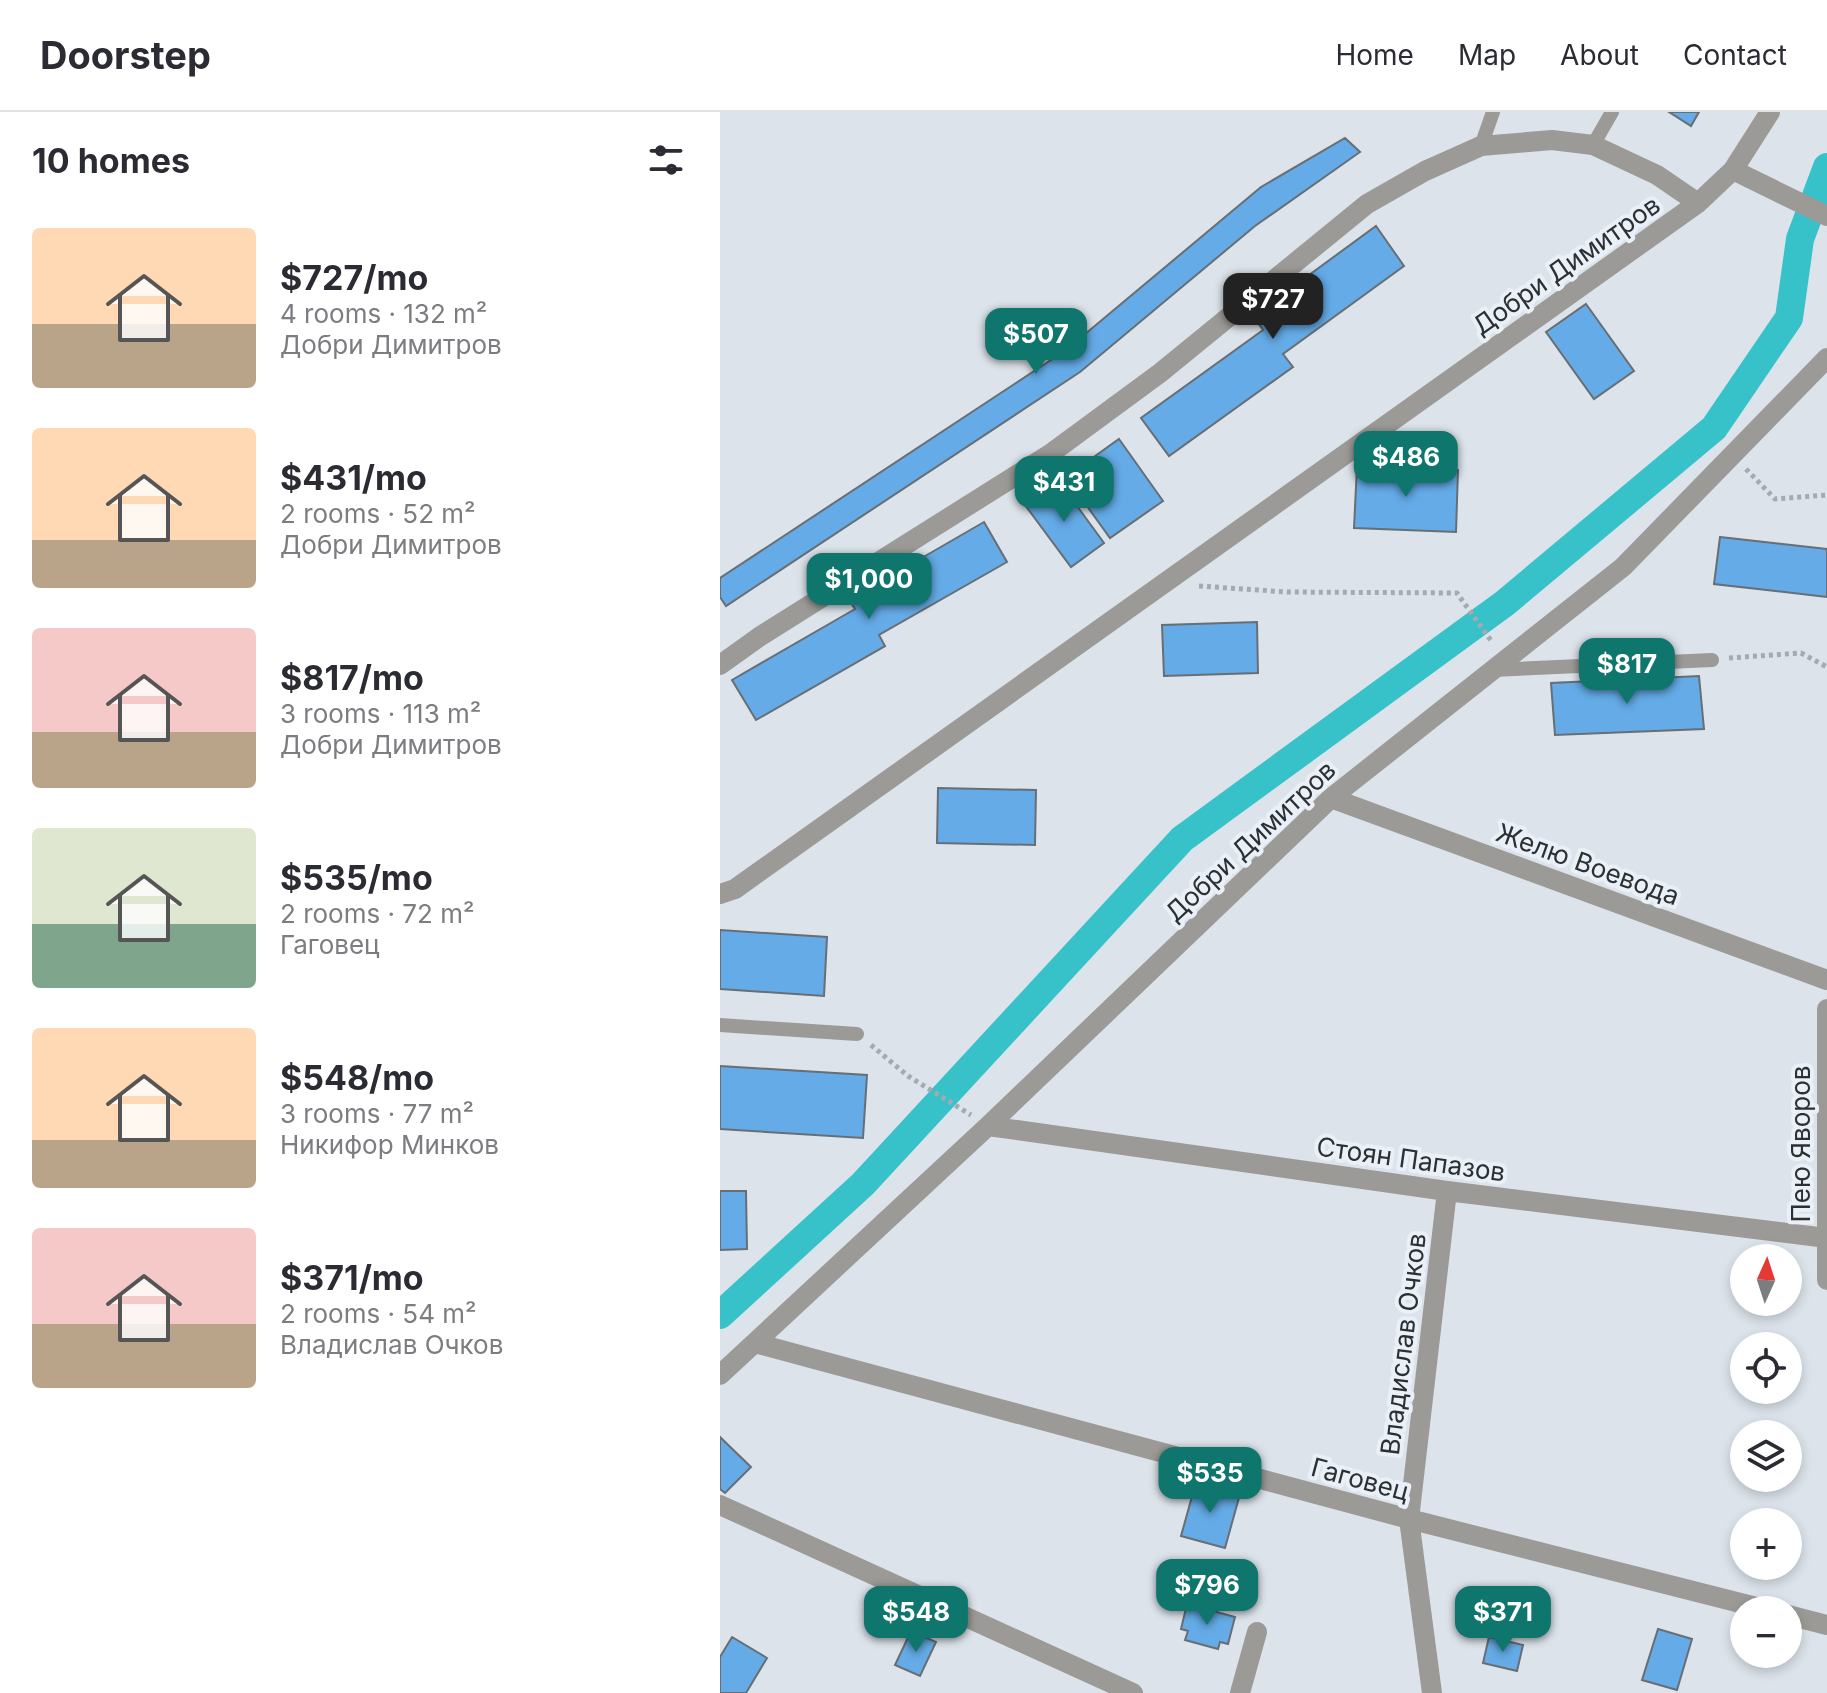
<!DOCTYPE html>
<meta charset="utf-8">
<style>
body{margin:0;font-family:Inter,sans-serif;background:#f2f2f3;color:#2b2b33;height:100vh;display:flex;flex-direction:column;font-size:30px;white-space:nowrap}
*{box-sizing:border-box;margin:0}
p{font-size:26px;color:#7c7c81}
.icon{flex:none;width:44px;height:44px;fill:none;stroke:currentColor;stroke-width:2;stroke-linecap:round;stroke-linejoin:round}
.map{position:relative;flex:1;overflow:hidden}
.sheet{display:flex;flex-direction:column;background:#fff;width:720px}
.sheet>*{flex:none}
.needle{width:52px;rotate:3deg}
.fabs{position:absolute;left:1010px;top:1132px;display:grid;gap:16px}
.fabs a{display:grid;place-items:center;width:72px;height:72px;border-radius:50%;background:#fff;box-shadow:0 4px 12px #0003;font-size:40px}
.price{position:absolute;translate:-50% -68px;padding:0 18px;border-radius:16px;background:#0f766e;color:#fff;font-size:26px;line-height:52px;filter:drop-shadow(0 2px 4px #0008)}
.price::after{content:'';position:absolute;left:50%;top:48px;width:24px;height:18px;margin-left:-12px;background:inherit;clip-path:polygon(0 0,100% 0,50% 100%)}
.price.selected{background:#222;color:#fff}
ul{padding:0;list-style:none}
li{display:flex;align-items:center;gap:24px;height:200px;padding:0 32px}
li span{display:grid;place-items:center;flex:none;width:224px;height:160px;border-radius:8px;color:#555}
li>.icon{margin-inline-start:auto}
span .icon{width:96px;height:96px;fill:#fffc;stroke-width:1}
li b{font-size:34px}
h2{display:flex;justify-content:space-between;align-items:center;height:96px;padding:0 32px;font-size:34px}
header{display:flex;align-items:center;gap:48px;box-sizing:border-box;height:112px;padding:0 40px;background:#fff;border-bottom:2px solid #e1e1e2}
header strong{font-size:38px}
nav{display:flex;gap:44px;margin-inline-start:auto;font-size:28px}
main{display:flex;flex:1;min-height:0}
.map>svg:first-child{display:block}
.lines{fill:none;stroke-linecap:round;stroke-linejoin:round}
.canal{stroke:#37c1c9;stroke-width:28}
.building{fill:#64abe7;stroke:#676e74;stroke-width:2}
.path{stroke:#a5aab0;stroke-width:5;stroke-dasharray:4 4;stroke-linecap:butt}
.service{stroke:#9b9a96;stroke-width:14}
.minor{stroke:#9b9a96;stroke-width:20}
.labels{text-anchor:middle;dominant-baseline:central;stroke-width:8;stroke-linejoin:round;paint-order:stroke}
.street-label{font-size:26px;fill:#2d3032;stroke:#e9f0f7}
</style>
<header>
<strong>Doorstep</strong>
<nav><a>Home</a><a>Map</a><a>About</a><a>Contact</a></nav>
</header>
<main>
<section class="sheet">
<h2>10 homes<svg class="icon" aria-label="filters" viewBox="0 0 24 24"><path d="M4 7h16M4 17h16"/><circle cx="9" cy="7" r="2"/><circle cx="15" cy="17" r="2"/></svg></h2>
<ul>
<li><span style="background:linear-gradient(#ffd9b3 60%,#b9a48a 0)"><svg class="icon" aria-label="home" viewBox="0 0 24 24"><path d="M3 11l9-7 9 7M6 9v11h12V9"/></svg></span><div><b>$727/mo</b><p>4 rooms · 132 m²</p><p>Добри Димитров</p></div></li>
<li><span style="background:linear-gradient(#ffd9b3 70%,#b9a48a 0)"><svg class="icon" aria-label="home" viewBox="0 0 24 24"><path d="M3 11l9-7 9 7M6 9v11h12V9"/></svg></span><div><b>$431/mo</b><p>2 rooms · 52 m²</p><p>Добри Димитров</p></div></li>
<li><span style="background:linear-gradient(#f6c9c9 65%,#b9a48a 0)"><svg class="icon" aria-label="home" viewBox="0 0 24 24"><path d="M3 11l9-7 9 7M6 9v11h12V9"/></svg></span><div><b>$817/mo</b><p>3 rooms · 113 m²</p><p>Добри Димитров</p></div></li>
<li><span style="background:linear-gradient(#dfe7d0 60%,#7fa58c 0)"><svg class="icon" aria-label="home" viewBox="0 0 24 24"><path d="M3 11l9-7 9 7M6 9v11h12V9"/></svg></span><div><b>$535/mo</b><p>2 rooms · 72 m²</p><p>Гаговец</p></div></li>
<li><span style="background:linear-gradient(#ffd9b3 70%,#b9a48a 0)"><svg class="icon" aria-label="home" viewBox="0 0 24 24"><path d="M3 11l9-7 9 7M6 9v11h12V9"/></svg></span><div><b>$548/mo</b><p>3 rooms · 77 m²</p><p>Никифор Минков</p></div></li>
<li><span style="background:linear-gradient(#f6c9c9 60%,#b9a48a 0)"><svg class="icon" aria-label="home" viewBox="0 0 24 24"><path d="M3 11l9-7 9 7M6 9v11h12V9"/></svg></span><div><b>$371/mo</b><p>2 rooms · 54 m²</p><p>Владислав Очков</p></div></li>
</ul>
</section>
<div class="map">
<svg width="1107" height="1581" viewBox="0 0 1107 1581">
<rect width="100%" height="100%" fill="#dce3ea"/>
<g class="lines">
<!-- canal -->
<path class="canal" d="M0,1203L143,1072L462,727L785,491L994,316L1069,206L1080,127L1107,55"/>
</g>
<!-- building -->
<path class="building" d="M949,0H979L971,14Z
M625,26L640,40L535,114L360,260L6,494L0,485V466L346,238L541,75Z
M656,114L684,154L563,242L573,255L449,344L421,306L543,218L533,204Z
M866,192L914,259L874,287L826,220Z
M399,327L443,389L390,426L346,365Z
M637,354L738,358L736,420L634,416Z
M338,368L384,431L351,455L305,393Z
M264,410L287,450L159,523L165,534L36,608L12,568L135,497L129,488Z
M1000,425L1107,437V485L994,472Z
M537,510L538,561L444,564L442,513Z
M979,564L984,617L835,623L831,571Z
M218,676L316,678L315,733L217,731Z
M0,818L107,825L104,884L0,877Z
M0,954L147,963L143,1026L0,1017Z
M0,1079H26L27,1137L0,1138Z
M0,1325L31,1355L5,1381L0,1377Z
M476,1370L520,1382L505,1436L461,1424Z
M467,1492L515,1505L508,1532L500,1530L498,1537L465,1528L468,1519L461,1517Z
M938,1517L972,1527L957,1578L922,1568Z
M191,1519L216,1530L200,1564L175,1553Z
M12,1525L47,1546L26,1581H0V1545Z
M769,1525L803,1533L797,1559L763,1551Z"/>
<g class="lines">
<!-- path -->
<path class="path" d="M1026,357L1055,387L1107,383
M479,474L567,480L737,481L772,530
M1009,546L1081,541L1107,555
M151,933L188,964L251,1003"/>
<!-- service -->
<path class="service" d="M873,33L892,0
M761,34L773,0
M772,558L992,548
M0,913L137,922"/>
<!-- minor -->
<path class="minor" d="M1013,58L1107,104
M0,553L39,525L330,342L440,261L647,92L705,59L761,34L832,28L873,33L937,63L978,91
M611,686L1107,868
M0,782L15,777L978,91L1013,58L1050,0
M1107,897V1168
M268,1014L727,1079L1107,1126
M35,1231L689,1407L1048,1498
M0,1263L268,1014L611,686L903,455L1107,246
M0,1393L413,1581
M1068,1503L1107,1513
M520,1581L537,1520
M712,1581L689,1407L727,1079"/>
</g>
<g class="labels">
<!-- street labels -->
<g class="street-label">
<text transform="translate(846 153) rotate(-35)">Добри Димитров</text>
<text transform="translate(530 729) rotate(-43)">Добри Димитров</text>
<text transform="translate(868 752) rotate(20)">Желю Воевода</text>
<text transform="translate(1080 1032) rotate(-90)">Пею Яворов</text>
<text transform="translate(691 1047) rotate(8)">Стоян Папазов</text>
<text transform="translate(683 1232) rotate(-83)">Владислав Очков</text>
<text transform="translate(640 1367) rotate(15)">Гаговец</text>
</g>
</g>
</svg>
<div class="fabs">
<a><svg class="needle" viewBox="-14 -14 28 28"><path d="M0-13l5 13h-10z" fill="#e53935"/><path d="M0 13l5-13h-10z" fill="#7c7c81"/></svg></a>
<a><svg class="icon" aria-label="locate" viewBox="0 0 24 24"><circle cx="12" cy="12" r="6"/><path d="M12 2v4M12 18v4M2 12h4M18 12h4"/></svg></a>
<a><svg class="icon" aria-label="layers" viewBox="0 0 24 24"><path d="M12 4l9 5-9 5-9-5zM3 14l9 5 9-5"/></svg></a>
<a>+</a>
<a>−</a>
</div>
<b class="price selected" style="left:553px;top:229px">$727</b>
<b class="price" style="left:316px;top:264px">$507</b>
<b class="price" style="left:686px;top:387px">$486</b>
<b class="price" style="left:344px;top:412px">$431</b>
<b class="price" style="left:149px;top:509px">$1,000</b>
<b class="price" style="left:907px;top:594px">$817</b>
<b class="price" style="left:490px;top:1403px">$535</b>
<b class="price" style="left:487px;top:1515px">$796</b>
<b class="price" style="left:196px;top:1542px">$548</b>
<b class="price" style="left:783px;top:1542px">$371</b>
</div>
</main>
